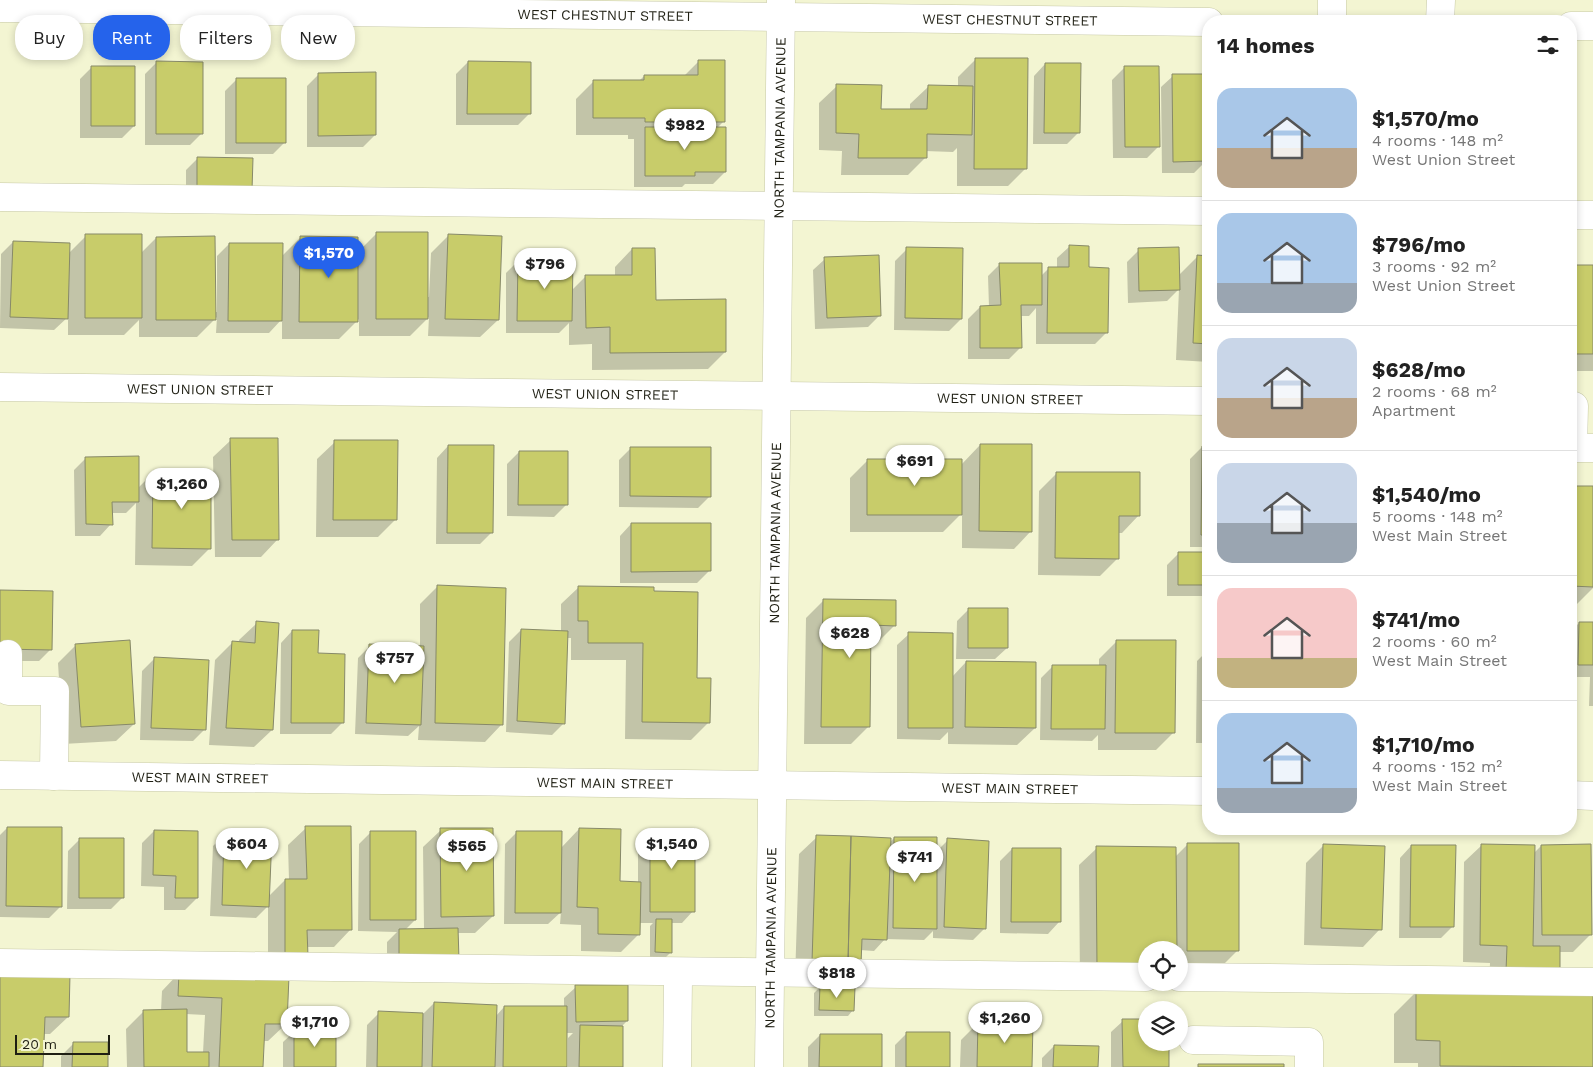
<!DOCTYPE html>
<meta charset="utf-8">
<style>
body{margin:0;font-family:"Work Sans",sans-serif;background:#f6f6f6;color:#222;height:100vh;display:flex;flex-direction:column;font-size:19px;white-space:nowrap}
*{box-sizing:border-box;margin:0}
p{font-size:16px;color:#767676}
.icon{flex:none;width:28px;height:28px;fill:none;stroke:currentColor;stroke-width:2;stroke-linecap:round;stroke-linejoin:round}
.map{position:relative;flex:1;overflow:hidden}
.side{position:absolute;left:1202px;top:15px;width:375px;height:820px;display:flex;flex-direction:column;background:#fff;border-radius:20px;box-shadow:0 2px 8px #0003}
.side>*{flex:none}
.guide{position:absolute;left:15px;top:15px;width:475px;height:45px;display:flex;gap:10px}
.controls{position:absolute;left:1138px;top:941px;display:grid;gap:10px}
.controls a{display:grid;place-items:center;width:50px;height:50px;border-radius:50%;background:#fff;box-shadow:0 2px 8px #0003;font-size:25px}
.scale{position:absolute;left:15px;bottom:12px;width:95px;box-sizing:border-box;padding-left:5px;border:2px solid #1f1f13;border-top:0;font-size:14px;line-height:18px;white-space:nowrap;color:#1f1f13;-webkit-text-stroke:4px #f3f5d2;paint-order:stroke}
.price{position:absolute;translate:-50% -42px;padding:0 11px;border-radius:18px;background:#fff;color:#222;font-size:16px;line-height:32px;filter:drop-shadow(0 1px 2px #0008)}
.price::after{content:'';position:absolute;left:50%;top:30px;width:15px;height:11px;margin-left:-8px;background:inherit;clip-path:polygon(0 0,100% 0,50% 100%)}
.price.current{background:#2563eb;color:#fff}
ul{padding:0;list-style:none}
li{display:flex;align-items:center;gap:15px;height:125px;padding:0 15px}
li+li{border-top:1px solid #e0e0e0}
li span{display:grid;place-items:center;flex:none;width:140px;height:100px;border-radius:15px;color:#555}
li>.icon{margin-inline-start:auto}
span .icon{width:60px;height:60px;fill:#fffc;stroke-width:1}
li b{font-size:21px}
h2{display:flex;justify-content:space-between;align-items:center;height:60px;padding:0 15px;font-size:21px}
.chip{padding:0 18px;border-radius:20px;background:#fff;box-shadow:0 2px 8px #0003;font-size:18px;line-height:45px}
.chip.current{background:#2563eb;color:#fff}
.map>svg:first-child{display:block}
.shadow{fill:#0003;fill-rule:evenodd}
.building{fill:#c8cc6a;stroke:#878969}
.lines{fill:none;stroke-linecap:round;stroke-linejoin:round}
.minor-casing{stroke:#c7c9a7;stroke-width:29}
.minor{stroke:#fff;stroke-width:28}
.labels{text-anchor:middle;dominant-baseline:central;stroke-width:4;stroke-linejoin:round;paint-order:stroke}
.street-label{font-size:14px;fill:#1f1f13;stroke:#f3f5d2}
</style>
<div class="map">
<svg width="1593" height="1067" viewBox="0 0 1593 1067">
<rect width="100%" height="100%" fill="#f3f5d2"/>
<!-- shadow -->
<path class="shadow" d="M976,59L1026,168L1008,186H957V148L953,152L925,151V158L908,175H841L842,151L819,150V103L837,86L880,111H910V104L928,87H958V77Z
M699,61L723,122L716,129L725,172L713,184H685L682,187H634V139H628V135H576V99L594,81H639L644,76H684Z
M157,62L202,133L190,145H145V74Z
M468,62L530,113L518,125H456V74Z
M1045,64L1079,132L1067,144H1033L1034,76Z
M92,67L134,126L122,138H80V79Z
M1124,68L1159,146L1147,158H1113L1112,80Z
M319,74L375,135L363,147H307V86Z
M1173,76L1205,101H1208L1209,79V155H1206V161L1194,173H1162L1161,87Z
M237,79L285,142L273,154H225V91Z
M198,158L252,159L186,201V170Z
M377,233L427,297H429L431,253L448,236L498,320L480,337L428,336L429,317L410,336H359V319L339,339H282V319L269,333H216L217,317L197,337H139V320L124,335H68V317L54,330L0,328L1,254L13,242L69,253L86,236L141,253L156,238L214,312H217V256L229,244L282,256L300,238L357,253Z
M1069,247L1087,269L1107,332L1095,344H1036V308L1029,316H1020L1021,347L1009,359H968V319L980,307H989L988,276L1000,264L1041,276L1049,268H1057V258Z
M632,249L654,302L725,352L708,369L592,370V344L569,345V323L559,333H506V273L518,261L571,291L586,276H615V267Z
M907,249L961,319L949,331L894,330L895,261Z
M1139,250L1179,275L1197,257H1209V362L1176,360L1179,289L1167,301L1128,303L1127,262Z
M825,259L880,315L868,327L815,329L813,270Z
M1571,266H1593V371H1571Z
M231,440L278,539L261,557H215L213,457Z
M335,442L395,520L378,537H316L317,459Z
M980,445L1031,531L1014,549L962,548V513L943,532H850V478L868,460L961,465Z
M448,446L492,532L480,544H436L437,458Z
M1202,447H1209V547H1190V459Z
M631,448L710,496L698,508L619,507V460Z
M519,452L566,505L554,517L507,516V464Z
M86,458L138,488L153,473L210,548L192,566L135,565L136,503L126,513H111V524L100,536H75L74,470Z
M1056,474L1139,515L1122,533H1118V558L1100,576L1038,575L1039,491Z
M1571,487H1593V588L1577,604H1571Z
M631,524L709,571L697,583H620V536Z
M1179,553L1209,554V593L1206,596H1167V565Z
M438,586L502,724L485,742L418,740L419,726L408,736L355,734L358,658L370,646L420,647V604Z
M579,587L695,680L708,723L691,740L625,739L626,660H571V638H567L564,723L552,735L506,732L509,642L521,630L561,632V604Z
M0,591L50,650L39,661H0Z
M824,600L895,625L877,643L870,642L869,726L851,744H804L806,618Z
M969,609L1007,648L995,659H956L957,621Z
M257,623L272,730L254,747L209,745L215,660L232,643H239V640Z
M1579,623H1593V706H1589L1590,677H1571V631Z
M292,631L317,655L343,722L331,734H280L281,643Z
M909,634L952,677L966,662L1035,728L1017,745L948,744V732L940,740L897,739V645Z
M1117,641L1174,732L1156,750H1098V735L1092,741L1040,740L1041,678L1052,667H1099V659Z
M76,645L134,724L116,741L63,744L58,663Z
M1209,649V743H1196L1197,661Z
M154,659L205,729L193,741L140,740L142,671Z
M7,828L61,906L49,918L0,917V835Z
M306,828L351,929L334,947H306L268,973V906L256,918L210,916L213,846L225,834L268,897L285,880H289L288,845Z
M579,829L619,883H638V842L650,830L693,911L682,923H671V952L665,958L650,957V926L653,923H639V934L621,952L581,951V925L560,924L561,912L548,924H504L505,844L517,832L561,848Z
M441,830L493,916L475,933H457L387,971V942L397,932L358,931L359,844L371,832L415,920L405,930L424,929L423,847Z
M154,831L197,898L185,910H164V887L141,886L142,843Z
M817,837L889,843L894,838L936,852L948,840L985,928L973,940L933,938V931L924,940L885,939L874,951L860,950L795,979L799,854Z
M80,839L123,897L111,909H67L68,851Z
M1188,844L1238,950L1220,968H1179V950H1146V982H1161L1158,986L1080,985L1079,865L1097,848L1175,857Z
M1324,845L1380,929L1363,947L1304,945L1306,863Z
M1482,845L1533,854L1541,846L1591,934L1573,952H1559L1489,988L1490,963L1463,962L1464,862Z
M1411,846L1453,926L1441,938H1399L1400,858Z
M1012,849L1059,922L1048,934L1000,933V861Z
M0,972L68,1017L50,1034H43L42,1067H0Z
M179,973L286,1024L268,1041H263L262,1067H127L126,1029L144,1011H161L162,991ZM186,1014L205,1015L203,1053L186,1054Z
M576,987L627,1021L621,1027V1067H568V1038L573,1033H565V1067H366L367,1025L379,1013L423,1014L434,1003L496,1016L504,1007H564V998Z
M820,987L853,1010L848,1016H814V993Z
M1417,991L1593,1067H1418V1063H1394V1014Z
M1146,1020V1042L1168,1067H1111V1032L1123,1021Z
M979,1022L1030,1067H960L961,1040Z
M295,1031L335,1067H283V1042Z
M907,1033L948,1067H895V1045Z
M820,1035L881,1067H808V1047Z
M73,1044L107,1067H61V1056Z
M1054,1046L1097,1067H1042V1058Z"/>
<!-- building -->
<path class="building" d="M975,58H1028L1027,169H974Z
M698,60H725V122H645V118H593V80H644V75H698Z
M156,61L203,62V134H156Z
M468,61L531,62V114H467Z
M1045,63H1081L1080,133H1044Z
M91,66H135V126H91Z
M1124,66H1159L1160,147H1125Z
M376,72V135L318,136V73Z
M1172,74H1206L1207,161L1173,162Z
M236,78H286V143H236Z
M836,84L882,85L881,109H927L928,85L973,86L972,135L927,134V158H858L859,134L836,133Z
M645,127H726V172H695V176H645Z
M197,157L253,158L252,190H197Z
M376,232H428V319H376Z
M85,234H142V318H85Z
M448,234L502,236L499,320L445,319Z
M215,236L216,320H156V237Z
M300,236L358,237V322H299Z
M13,241L70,243L68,319L10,317Z
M229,243H283L282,321H228Z
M1069,245L1089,246V267L1109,268L1108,333H1047L1048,267H1069Z
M906,247L963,248L962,319L905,318Z
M1179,247L1180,290L1139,291L1138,248Z
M632,248H655L656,300L726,299V352L610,353V327L586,328L585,275H632Z
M879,255L881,316L827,318L824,257Z
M1197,255L1209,256V344L1193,343Z
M518,259L573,261L572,321H517Z
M999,263H1042V305H1021L1022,348H980V306L1001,305Z
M1571,265H1593V354H1571Z
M230,438H278L279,540H232Z
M334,440H398L397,520H333Z
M980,444H1032V532L979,531Z
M448,445H494L493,533H447Z
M1202,446H1209V535H1201Z
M630,447H711V497L630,496Z
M519,451H568V505H518Z
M139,456V502H112L113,525L86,524L85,457Z
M867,459H962V515H867Z
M153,471H211V549L152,548Z
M1056,472H1140V516H1119V559L1055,558Z
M1571,486H1593V587L1571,586Z
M631,523H711V571L631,572Z
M1178,552H1209V585H1178Z
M437,585L506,588L503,725L435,723Z
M578,586L654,587V591L698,592L697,678H711L710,723L642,722L643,643H588V621H578Z
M0,590L53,591L52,650L0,649Z
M823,599L896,600V626L871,625L870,727H821Z
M968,608H1008V648H968Z
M256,621L279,623L273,730L226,728L232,641L255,643Z
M1579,622H1593V665H1578Z
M521,629L568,631L565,724L517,721Z
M292,630H319L318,653L345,654L344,723H291Z
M908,632L953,633V728H908Z
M130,640L135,724L81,727L75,644Z
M1116,640H1176L1175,733H1115Z
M369,644L424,646L421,725L366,723Z
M1208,648L1209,731H1207Z
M154,657L209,660L206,730L151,728Z
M966,661L1036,662V728L965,727Z
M1052,665H1106L1105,729H1051Z
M305,826H351L352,930H307L308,956H285V879H307Z
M7,827H62V907L6,906Z
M440,828H493L494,916L441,917Z
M579,828L621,829L620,881L641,882L640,935L598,934V908L577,907Z
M650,829H695V912H650Z
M154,830L198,831V898H175L176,876L153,875Z
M370,831H416V920H370Z
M516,831H562L561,913H515Z
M224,833L272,835L269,907L222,905Z
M816,835L851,836L848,963L812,962Z
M851,836L891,838L887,940L862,939L861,964L848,963Z
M894,837H937V929L893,928Z
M79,838H124V898H79Z
M947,838L989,841L986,929L944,927Z
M1187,843H1239V951H1187Z
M1323,844L1385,846L1382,930L1321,928Z
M1481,844L1535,845L1533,946H1560V972L1506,971L1507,946L1480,945Z
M1591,844L1592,935H1542L1541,845Z
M1411,845H1456L1454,927H1410Z
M1096,846L1176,847L1177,950H1146V968L1097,967Z
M1012,848H1061V922H1011Z
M656,919H672V953L655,952Z
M458,928L459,960H399V929Z
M0,971L70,974L69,1017H45L43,1067H0Z
M179,972L289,976L287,1024H265L263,1067H219L222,998L178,996Z
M575,985H628V1021L576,1022Z
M820,986L855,987L854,1011L819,1010Z
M1416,990L1593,992V1067L1440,1066V1041L1416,1040Z
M434,1002L497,1005L495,1067H432Z
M504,1006H567V1067H503Z
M187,1009V1052H209V1067H144L143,1010Z
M378,1011L423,1013L422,1067H377Z
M1122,1019H1146V1042H1169V1067H1123Z
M978,1021L1033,1023L1032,1067H977Z
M580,1025L623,1026V1067H579Z
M294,1029H336V1067H294Z
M906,1032H950V1067H906Z
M820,1034H882V1067H819Z
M73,1042H108V1067H72Z
M1054,1045L1099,1046L1098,1067H1053Z
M1198,1064H1284V1067H1198Z"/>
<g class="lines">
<!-- minor casing -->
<g class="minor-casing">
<g id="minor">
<path id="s1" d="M0,8L1209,22"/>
<path d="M1332,21V0"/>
<path d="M1440,21L1441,0"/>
<path d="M1571,26H1593"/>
<path d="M0,197L1209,211"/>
<path d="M1571,215H1593"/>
<path id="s2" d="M0,387L1209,401"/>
<path d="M1574,406L1573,448H1593"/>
<path d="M8,654V691H55L54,776"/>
<path id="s3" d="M0,775L1209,791"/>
<path d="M1571,795L1593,796"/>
<path d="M0,963L1146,977"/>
<path d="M1179,977L1593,982"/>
<path d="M1193,1040L1309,1042V1067"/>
<path d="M677,1067L678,978"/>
<path id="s4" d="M769,1067L781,0"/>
</g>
</g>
<!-- minor -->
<use href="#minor" class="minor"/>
</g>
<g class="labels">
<!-- street labels -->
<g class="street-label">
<text stroke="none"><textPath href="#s1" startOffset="605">WEST CHESTNUT STREET</textPath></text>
<text stroke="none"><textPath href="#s1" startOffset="1010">WEST CHESTNUT STREET</textPath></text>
<text stroke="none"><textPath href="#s4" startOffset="939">NORTH TAMPANIA AVENUE</textPath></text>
<text stroke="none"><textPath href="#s2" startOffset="200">WEST UNION STREET</textPath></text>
<text stroke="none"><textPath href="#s2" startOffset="605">WEST UNION STREET</textPath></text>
<text stroke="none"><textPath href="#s2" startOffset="1010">WEST UNION STREET</textPath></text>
<text stroke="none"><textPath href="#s4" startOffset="534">NORTH TAMPANIA AVENUE</textPath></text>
<text stroke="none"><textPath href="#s3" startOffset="200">WEST MAIN STREET</textPath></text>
<text stroke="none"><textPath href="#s3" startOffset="605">WEST MAIN STREET</textPath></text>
<text stroke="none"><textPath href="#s3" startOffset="1010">WEST MAIN STREET</textPath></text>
<text stroke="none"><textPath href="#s4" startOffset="129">NORTH TAMPANIA AVENUE</textPath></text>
</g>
</g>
</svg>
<div class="controls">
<a><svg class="icon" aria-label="locate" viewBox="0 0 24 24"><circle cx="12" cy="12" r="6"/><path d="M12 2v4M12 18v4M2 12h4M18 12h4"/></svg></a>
<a><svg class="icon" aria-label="layers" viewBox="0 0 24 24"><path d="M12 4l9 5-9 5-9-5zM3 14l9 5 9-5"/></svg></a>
</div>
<div class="scale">20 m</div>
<b class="price" style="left:685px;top:151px">$982</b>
<b class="price current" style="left:329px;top:279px">$1,570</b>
<b class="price" style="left:545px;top:290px">$796</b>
<b class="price" style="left:915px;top:487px">$691</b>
<b class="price" style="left:182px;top:510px">$1,260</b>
<b class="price" style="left:850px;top:659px">$628</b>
<b class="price" style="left:395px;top:684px">$757</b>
<b class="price" style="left:247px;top:870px">$604</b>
<b class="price" style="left:672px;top:870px">$1,540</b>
<b class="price" style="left:467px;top:872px">$565</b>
<b class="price" style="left:915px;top:883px">$741</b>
<b class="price" style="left:837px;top:999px">$818</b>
<b class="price" style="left:1005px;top:1044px">$1,260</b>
<b class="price" style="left:315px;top:1048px">$1,710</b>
<div class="guide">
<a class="chip">Buy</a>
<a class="chip current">Rent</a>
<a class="chip">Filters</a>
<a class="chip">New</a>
</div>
<section class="side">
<h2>14 homes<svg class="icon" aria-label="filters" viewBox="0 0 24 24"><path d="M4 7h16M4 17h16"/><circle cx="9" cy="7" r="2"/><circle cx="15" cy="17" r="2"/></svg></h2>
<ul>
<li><span style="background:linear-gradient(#a9c7e8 60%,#b9a48a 0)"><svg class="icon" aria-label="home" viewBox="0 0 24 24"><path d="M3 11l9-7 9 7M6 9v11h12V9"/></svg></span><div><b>$1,570/mo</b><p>4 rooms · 148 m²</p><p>West Union Street</p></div></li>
<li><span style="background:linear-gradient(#a9c7e8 70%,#9aa5b1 0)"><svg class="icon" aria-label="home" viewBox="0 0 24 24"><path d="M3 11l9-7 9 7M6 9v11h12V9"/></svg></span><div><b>$796/mo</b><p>3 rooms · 92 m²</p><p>West Union Street</p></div></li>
<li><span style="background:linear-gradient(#c9d6e8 60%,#b9a48a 0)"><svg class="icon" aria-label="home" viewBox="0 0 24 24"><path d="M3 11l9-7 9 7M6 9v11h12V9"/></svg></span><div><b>$628/mo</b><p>2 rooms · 68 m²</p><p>Apartment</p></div></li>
<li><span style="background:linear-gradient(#c9d6e8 60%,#9aa5b1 0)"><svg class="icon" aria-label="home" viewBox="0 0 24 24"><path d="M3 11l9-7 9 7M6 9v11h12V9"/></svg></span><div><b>$1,540/mo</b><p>5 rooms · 148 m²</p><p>West Main Street</p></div></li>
<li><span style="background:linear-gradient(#f6c9c9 70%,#c2b280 0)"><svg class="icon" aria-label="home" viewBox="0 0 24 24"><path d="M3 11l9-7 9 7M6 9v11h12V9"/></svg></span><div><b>$741/mo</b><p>2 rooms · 60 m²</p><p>West Main Street</p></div></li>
<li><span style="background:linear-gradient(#a9c7e8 75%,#9aa5b1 0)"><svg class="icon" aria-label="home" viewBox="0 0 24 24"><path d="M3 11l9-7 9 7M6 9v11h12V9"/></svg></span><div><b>$1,710/mo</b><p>4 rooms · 152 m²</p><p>West Main Street</p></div></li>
</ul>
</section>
</div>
